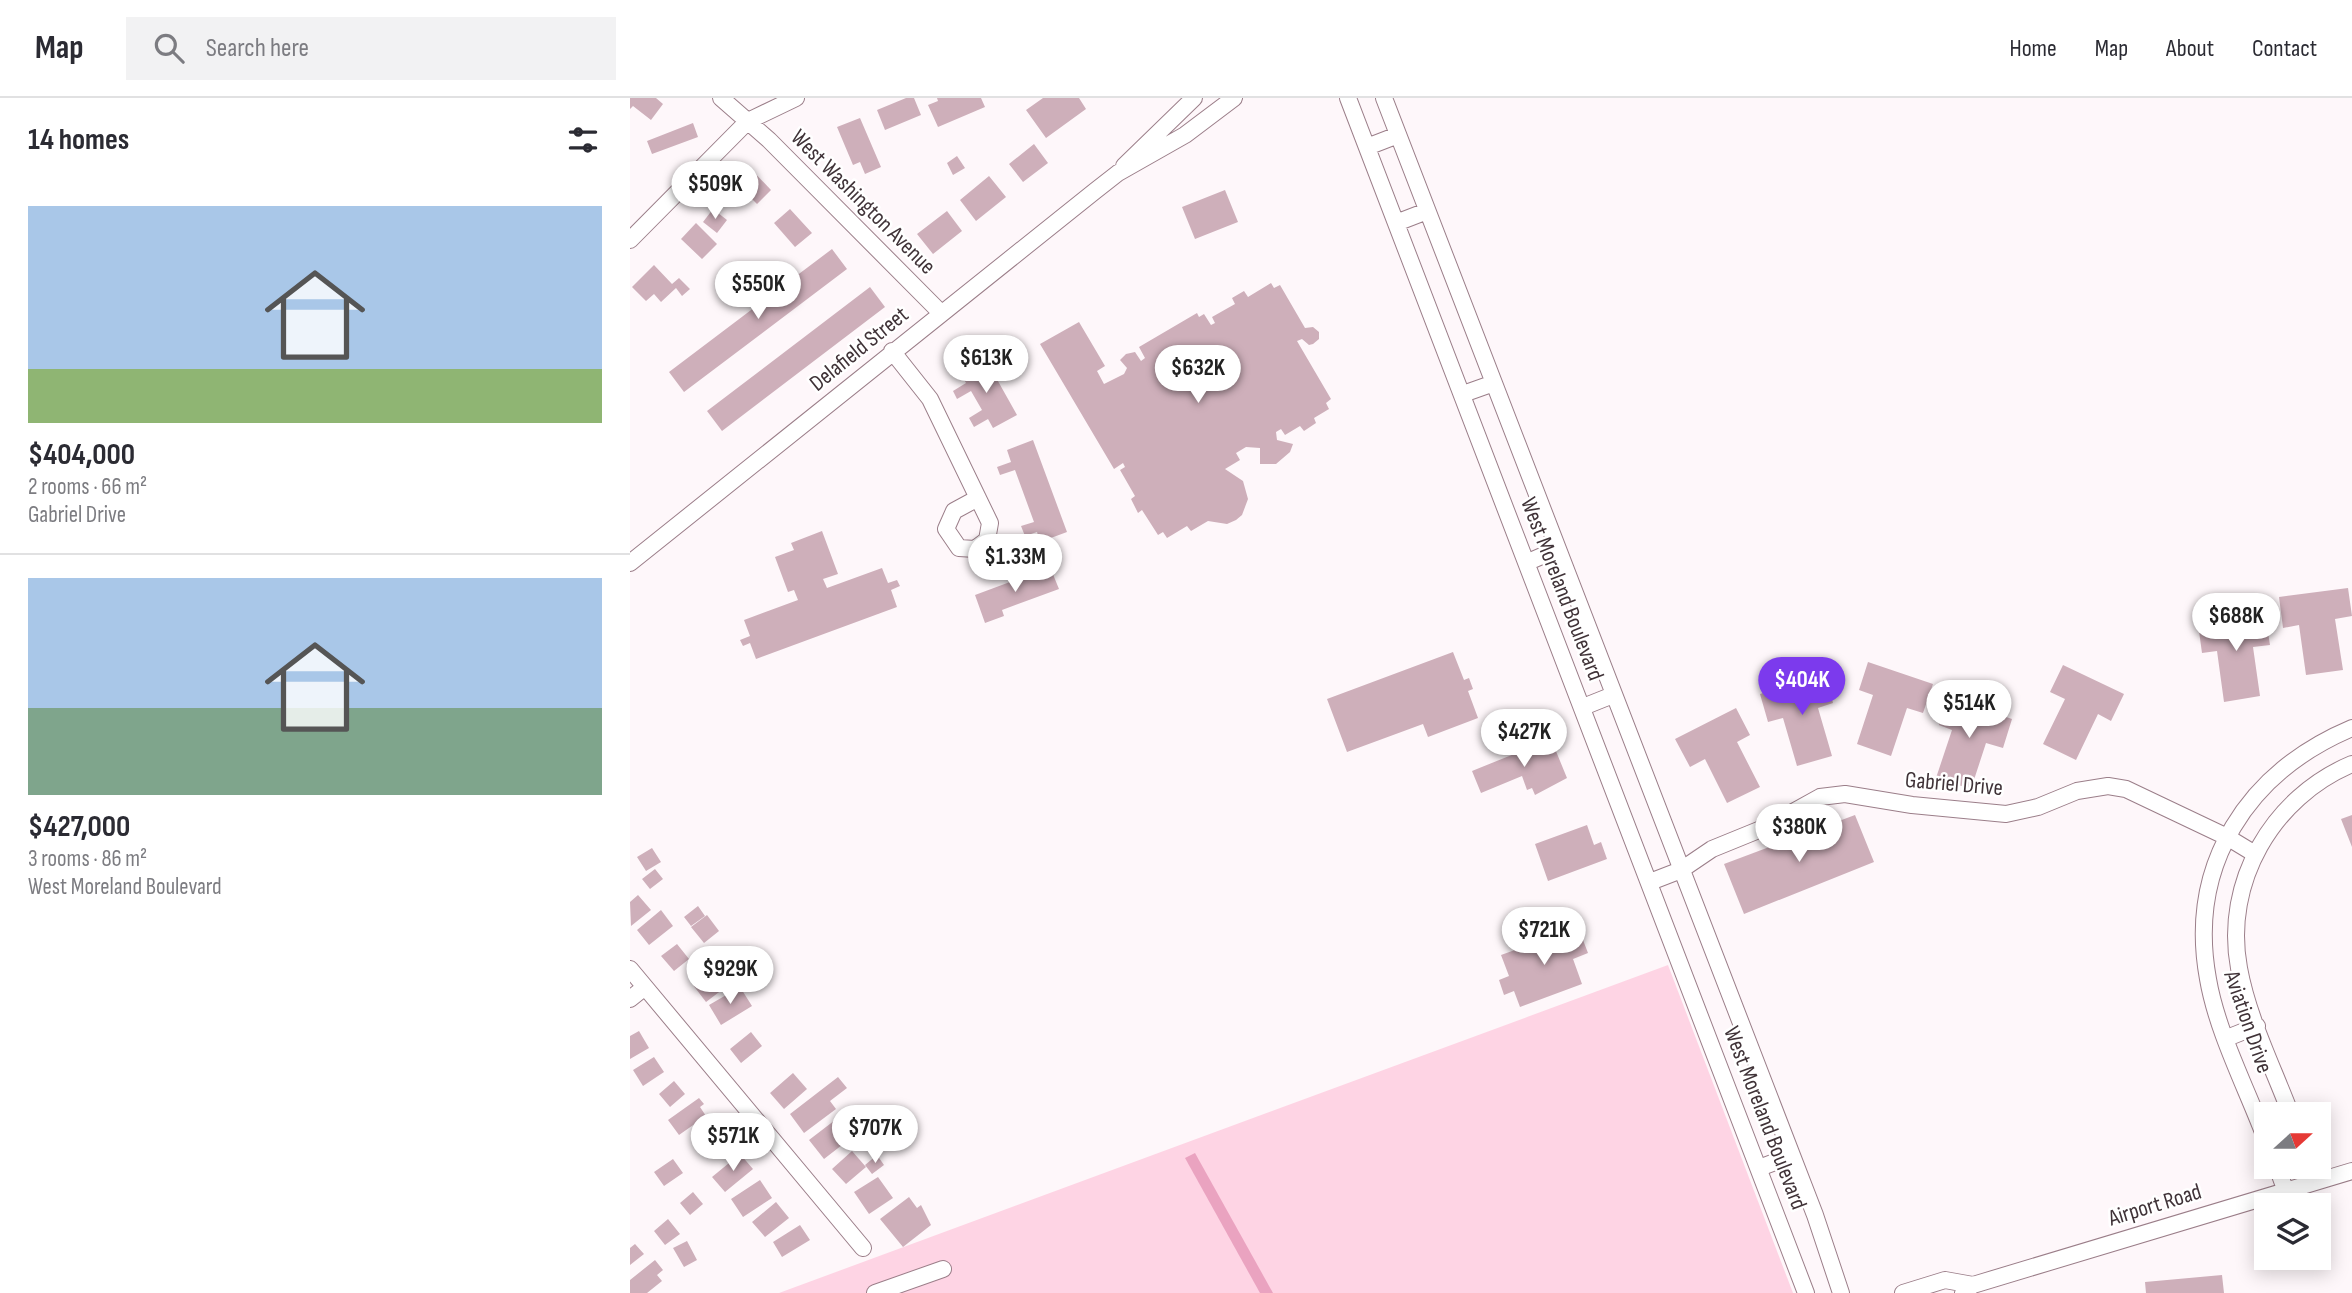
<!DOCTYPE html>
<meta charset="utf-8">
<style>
body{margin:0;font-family:"Sofia Sans Condensed",sans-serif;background:#f2f2f3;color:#2b2b33;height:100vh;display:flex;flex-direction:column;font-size:26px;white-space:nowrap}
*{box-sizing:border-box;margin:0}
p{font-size:23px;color:#7c7c81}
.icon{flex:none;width:38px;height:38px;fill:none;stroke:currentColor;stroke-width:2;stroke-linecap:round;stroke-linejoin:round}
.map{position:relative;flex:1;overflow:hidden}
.side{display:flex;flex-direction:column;background:#fff;width:630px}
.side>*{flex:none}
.needle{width:46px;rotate:69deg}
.buttons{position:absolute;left:1624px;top:1004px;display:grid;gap:14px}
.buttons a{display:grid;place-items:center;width:77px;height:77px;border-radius:0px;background:#fff;box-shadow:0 4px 18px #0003;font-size:35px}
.price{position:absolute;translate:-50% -60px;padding:0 16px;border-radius:24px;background:#fff;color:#222;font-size:23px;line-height:46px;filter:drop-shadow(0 2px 4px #0008)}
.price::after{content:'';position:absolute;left:50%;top:42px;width:21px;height:16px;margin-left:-10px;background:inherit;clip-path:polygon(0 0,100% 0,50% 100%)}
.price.on{background:#7c3aed;color:#fff}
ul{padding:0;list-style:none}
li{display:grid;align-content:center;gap:14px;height:371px;padding:0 28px}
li+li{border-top:2px solid #e1e1e2}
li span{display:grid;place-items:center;height:217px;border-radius:0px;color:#555}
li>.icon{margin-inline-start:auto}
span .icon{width:126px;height:126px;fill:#fffc;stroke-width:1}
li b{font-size:30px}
h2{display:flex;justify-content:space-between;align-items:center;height:84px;padding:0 28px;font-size:30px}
header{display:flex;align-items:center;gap:42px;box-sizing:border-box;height:98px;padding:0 35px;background:#fff;border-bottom:2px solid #e1e1e2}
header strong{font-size:33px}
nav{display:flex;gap:38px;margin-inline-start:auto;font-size:24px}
.search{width:490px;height:63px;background:#f2f2f3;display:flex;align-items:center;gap:18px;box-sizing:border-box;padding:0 24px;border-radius:0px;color:#7c7c81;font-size:26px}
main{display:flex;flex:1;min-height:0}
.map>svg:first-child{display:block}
.green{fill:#fed4e4}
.water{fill:#eaa3c0}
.building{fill:#ceafba}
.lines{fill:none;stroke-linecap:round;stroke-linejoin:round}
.minor-casing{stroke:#9b7e89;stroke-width:18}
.minor{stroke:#fff;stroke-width:16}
.labels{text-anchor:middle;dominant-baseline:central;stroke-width:5;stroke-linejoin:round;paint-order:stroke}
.street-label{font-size:23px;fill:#403338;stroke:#fff}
</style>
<header>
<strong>Map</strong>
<div class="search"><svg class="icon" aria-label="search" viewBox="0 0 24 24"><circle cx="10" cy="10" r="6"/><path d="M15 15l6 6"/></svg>Search here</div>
<nav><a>Home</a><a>Map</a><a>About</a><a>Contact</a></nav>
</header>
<main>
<section class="side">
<h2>14 homes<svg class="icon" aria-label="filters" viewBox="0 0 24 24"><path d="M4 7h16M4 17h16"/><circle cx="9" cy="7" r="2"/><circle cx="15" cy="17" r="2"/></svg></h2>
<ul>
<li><span style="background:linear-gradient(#a9c7e8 75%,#8fb573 0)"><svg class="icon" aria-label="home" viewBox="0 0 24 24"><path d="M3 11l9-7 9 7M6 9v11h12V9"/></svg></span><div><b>$404,000</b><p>2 rooms · 66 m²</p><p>Gabriel Drive</p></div></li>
<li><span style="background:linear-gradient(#a9c7e8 60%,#7fa58c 0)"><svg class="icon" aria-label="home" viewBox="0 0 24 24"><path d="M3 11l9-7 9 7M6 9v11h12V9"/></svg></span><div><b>$427,000</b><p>3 rooms · 86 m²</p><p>West Moreland Boulevard</p></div></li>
</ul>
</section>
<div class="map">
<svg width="1722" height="1195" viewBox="0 0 1722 1195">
<rect width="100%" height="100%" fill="#fef7fa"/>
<!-- green -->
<path class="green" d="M1038,867L1163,1195H149Z"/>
<!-- water -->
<path class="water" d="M565,1055L643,1195H630L555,1060Z"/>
<!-- building -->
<path class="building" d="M0,0H26L33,6L21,22L3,8L0,11Z
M276,0H284L291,17L255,32L247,12Z
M307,0H351L355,9L308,29L298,7L308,3Z
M413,0H449L456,11L416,40L396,12Z
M230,20L251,69L235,76L230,64L223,67L207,29Z
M63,25L68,39L22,56L17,43Z
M404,46L418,65L393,84L379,66Z
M327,58L335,70L323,77L317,65Z
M121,71L141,92L127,106L106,85Z
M359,78L376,99L346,123L330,102Z
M595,92L608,124L565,141L552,109Z
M83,111L97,122L87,135L73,124Z
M160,111L182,135L165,149L144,125Z
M317,113L332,133L303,156L287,136Z
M66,125L87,146L72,161L51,141Z
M202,151L217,171L54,294L39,274Z
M24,167L42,186L49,180L60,191L52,198L46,190L31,204L24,196L16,203L2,189Z
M641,185L644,190L650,187L675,230L683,229L689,234V241L683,246L679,247L672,241L667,243L701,301L696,305L699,311L684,320L686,325L674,333L670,328L655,337L651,331L646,334L647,342L663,346L660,354L646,366H630V350L616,349L606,355L610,362L595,371L613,383L618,401L612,417L606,422L597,426L578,423L561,433L557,428L537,440L533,434L528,437L512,412L508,415L501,401L505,398L490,372L495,369L493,365L484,371L410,246L449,224L475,268L467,273L474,286L494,276L497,270L490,262L496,256L505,254L511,263L515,260L509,249L567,215L569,219L574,216L581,227L585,225L582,219L605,206L602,200L614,193L618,199Z
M240,189L255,209L92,333L77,313Z
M355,260L387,317L363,330L358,321L344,329L339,320L352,312L341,293L327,301L323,293L336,285L330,274Z
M403,342L437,434L410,444L407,434L395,438L391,428L404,424L385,372L370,377L367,369L381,364L377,352Z
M192,433L208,476L193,481L197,490L252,470L258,485L267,482L270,488L261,492L267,509L126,561L120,545L113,548L110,542L120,538L114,522L168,502L164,492L158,494L145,459L164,452L161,445Z
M420,469L429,491L372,512L374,518L355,525L345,497Z
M1718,490L1722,518L1705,521L1713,572L1676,577L1669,527L1653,530L1649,499Z
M1635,516L1640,547L1623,549L1630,598L1594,604L1587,553L1572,555L1568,526Z
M823,554L834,582L839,580L843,591L838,593L848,620L798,639L793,626L717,654L697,601Z
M1238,564L1303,586L1293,615L1277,610L1261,658L1227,646L1243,597L1229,592Z
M1433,567L1494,596L1481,623L1468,616L1446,662L1413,646L1435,601L1420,594Z
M1195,576L1203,605L1188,610L1202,658L1167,668L1153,620L1138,624L1130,596Z
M1318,599L1382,621L1373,650L1356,645L1341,691L1306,680L1322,632L1309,627Z
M1106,610L1120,637L1107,644L1130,689L1097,705L1075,661L1060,669L1045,641Z
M921,641L937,680L905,697L902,690L897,692L892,678L851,695L842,673Z
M1225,717L1244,764L1114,816L1094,766Z
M1722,717V749L1711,721Z
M957,727L964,747L971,744L977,761L918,783L905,746Z
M22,750L31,764L16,773L7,759Z
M25,771L33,781L20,791L12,781Z
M8,797L21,812L1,828L0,804Z
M68,808L75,818L61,828L54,819Z
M31,812L43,828L19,847L7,832Z
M77,817L89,833L74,845L61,829Z
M948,829L958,855L943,861L952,886L890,909L884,893L874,897L869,882L879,878L871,857Z
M47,846L59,861L44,873L31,858Z
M97,851L103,859L91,868L85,860Z
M88,868L101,885L76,904L63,887Z
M110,889L122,908L91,927L79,907Z
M9,933L19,950L0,961V938Z
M121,934L132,948L111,965L100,951Z
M24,959L34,974L13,988L3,972Z
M163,975L177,991L154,1011L140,995Z
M208,979L217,990L200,1003L206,1011L174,1035L160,1016Z
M44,983L55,996L40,1009L29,996Z
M69,1000L74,1006L70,1009L76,1018L49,1037L38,1022Z
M209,1019L218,1030L206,1039L212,1047L194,1061L179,1042Z
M234,1023L242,1034L228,1044L220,1033Z
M87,1029L97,1045L81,1056L71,1040Z
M222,1053L236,1069L216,1086L202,1071Z
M110,1056L123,1071L95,1094L82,1079Z
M247,1057L254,1067L242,1076L235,1067Z
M43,1061L53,1075L34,1088L24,1074Z
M248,1079L263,1100L239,1116L224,1094Z
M130,1082L142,1100L113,1119L101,1101Z
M63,1094L73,1106L60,1117L50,1105Z
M279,1099L287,1110L291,1107L301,1127L273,1149L250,1121Z
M146,1104L159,1120L135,1139L122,1124Z
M38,1121L50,1136L35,1147L24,1133Z
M170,1127L180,1142L152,1159L143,1144Z
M57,1143L67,1162L54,1169L43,1150Z
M5,1146L14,1156L0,1167V1150Z
M25,1162L33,1172L27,1177L32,1183L17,1195H0V1182Z
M1592,1177L1594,1195H1516L1515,1184Z"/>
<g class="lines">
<!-- minor casing -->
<g class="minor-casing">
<path id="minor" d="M91,0L139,42L310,214
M718,0L1176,1195
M754,0L1185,1117L1211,1195
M737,49L768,37
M494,68L564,0
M766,125L797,113
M0,142L118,23L166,0
M262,253L300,301L360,425L357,442L345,451L329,450L316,431L324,413L348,400
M833,296L864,285
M898,464L928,451
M0,465L465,93L488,75L555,37L604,0
M953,609L983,597
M1020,784L1051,772L1082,751L1136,729L1190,699L1215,696L1282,707L1376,716L1408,709L1447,693L1478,688L1496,691L1597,739L1625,756
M0,871L233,1150
M0,901L15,889
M1597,940L1627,928
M1661,1017C1643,969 1618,920 1609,870C1593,784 1643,699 1722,666
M1636,1042C1617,991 1587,934 1578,881C1557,766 1618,674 1722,630
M1647,1069L1655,1091
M1129,1070L1161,1058
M245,1195L313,1171
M1273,1195L1315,1182L1343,1187
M1333,1195L1343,1187L1722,1073"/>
</g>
<!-- minor -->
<use href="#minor" class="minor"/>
</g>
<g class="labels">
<!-- street labels -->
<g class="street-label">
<text transform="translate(233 104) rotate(45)">West Washington Avenue</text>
<text transform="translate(229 251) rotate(-39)">Delafield Street</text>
<text transform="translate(932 491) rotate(69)">West Moreland Boulevard</text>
<text transform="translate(1324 686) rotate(5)">Gabriel Drive</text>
<text transform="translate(1618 924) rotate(71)">Aviation Drive</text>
<text transform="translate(1135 1020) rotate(69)">West Moreland Boulevard</text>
<text transform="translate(1525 1107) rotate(-17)">Airport Road</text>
</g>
</g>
</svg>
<div class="buttons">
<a><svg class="needle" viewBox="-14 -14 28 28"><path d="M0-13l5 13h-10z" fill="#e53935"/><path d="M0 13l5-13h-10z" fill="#7c7c81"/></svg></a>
<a><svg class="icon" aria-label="layers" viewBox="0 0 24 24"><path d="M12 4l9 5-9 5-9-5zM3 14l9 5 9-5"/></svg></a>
</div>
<b class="price" style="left:85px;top:123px">$509K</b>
<b class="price" style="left:128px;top:223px">$550K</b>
<b class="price" style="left:356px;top:297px">$613K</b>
<b class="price" style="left:568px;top:307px">$632K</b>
<b class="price" style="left:385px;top:496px">$1.33M</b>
<b class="price" style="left:1606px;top:555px">$688K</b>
<b class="price on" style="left:1172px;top:619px">$404K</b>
<b class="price" style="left:1339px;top:642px">$514K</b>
<b class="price" style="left:894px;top:671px">$427K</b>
<b class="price" style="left:1169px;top:766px">$380K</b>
<b class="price" style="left:914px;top:869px">$721K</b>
<b class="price" style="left:100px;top:908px">$929K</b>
<b class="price" style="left:245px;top:1067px">$707K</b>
<b class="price" style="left:103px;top:1075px">$571K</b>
</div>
</main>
